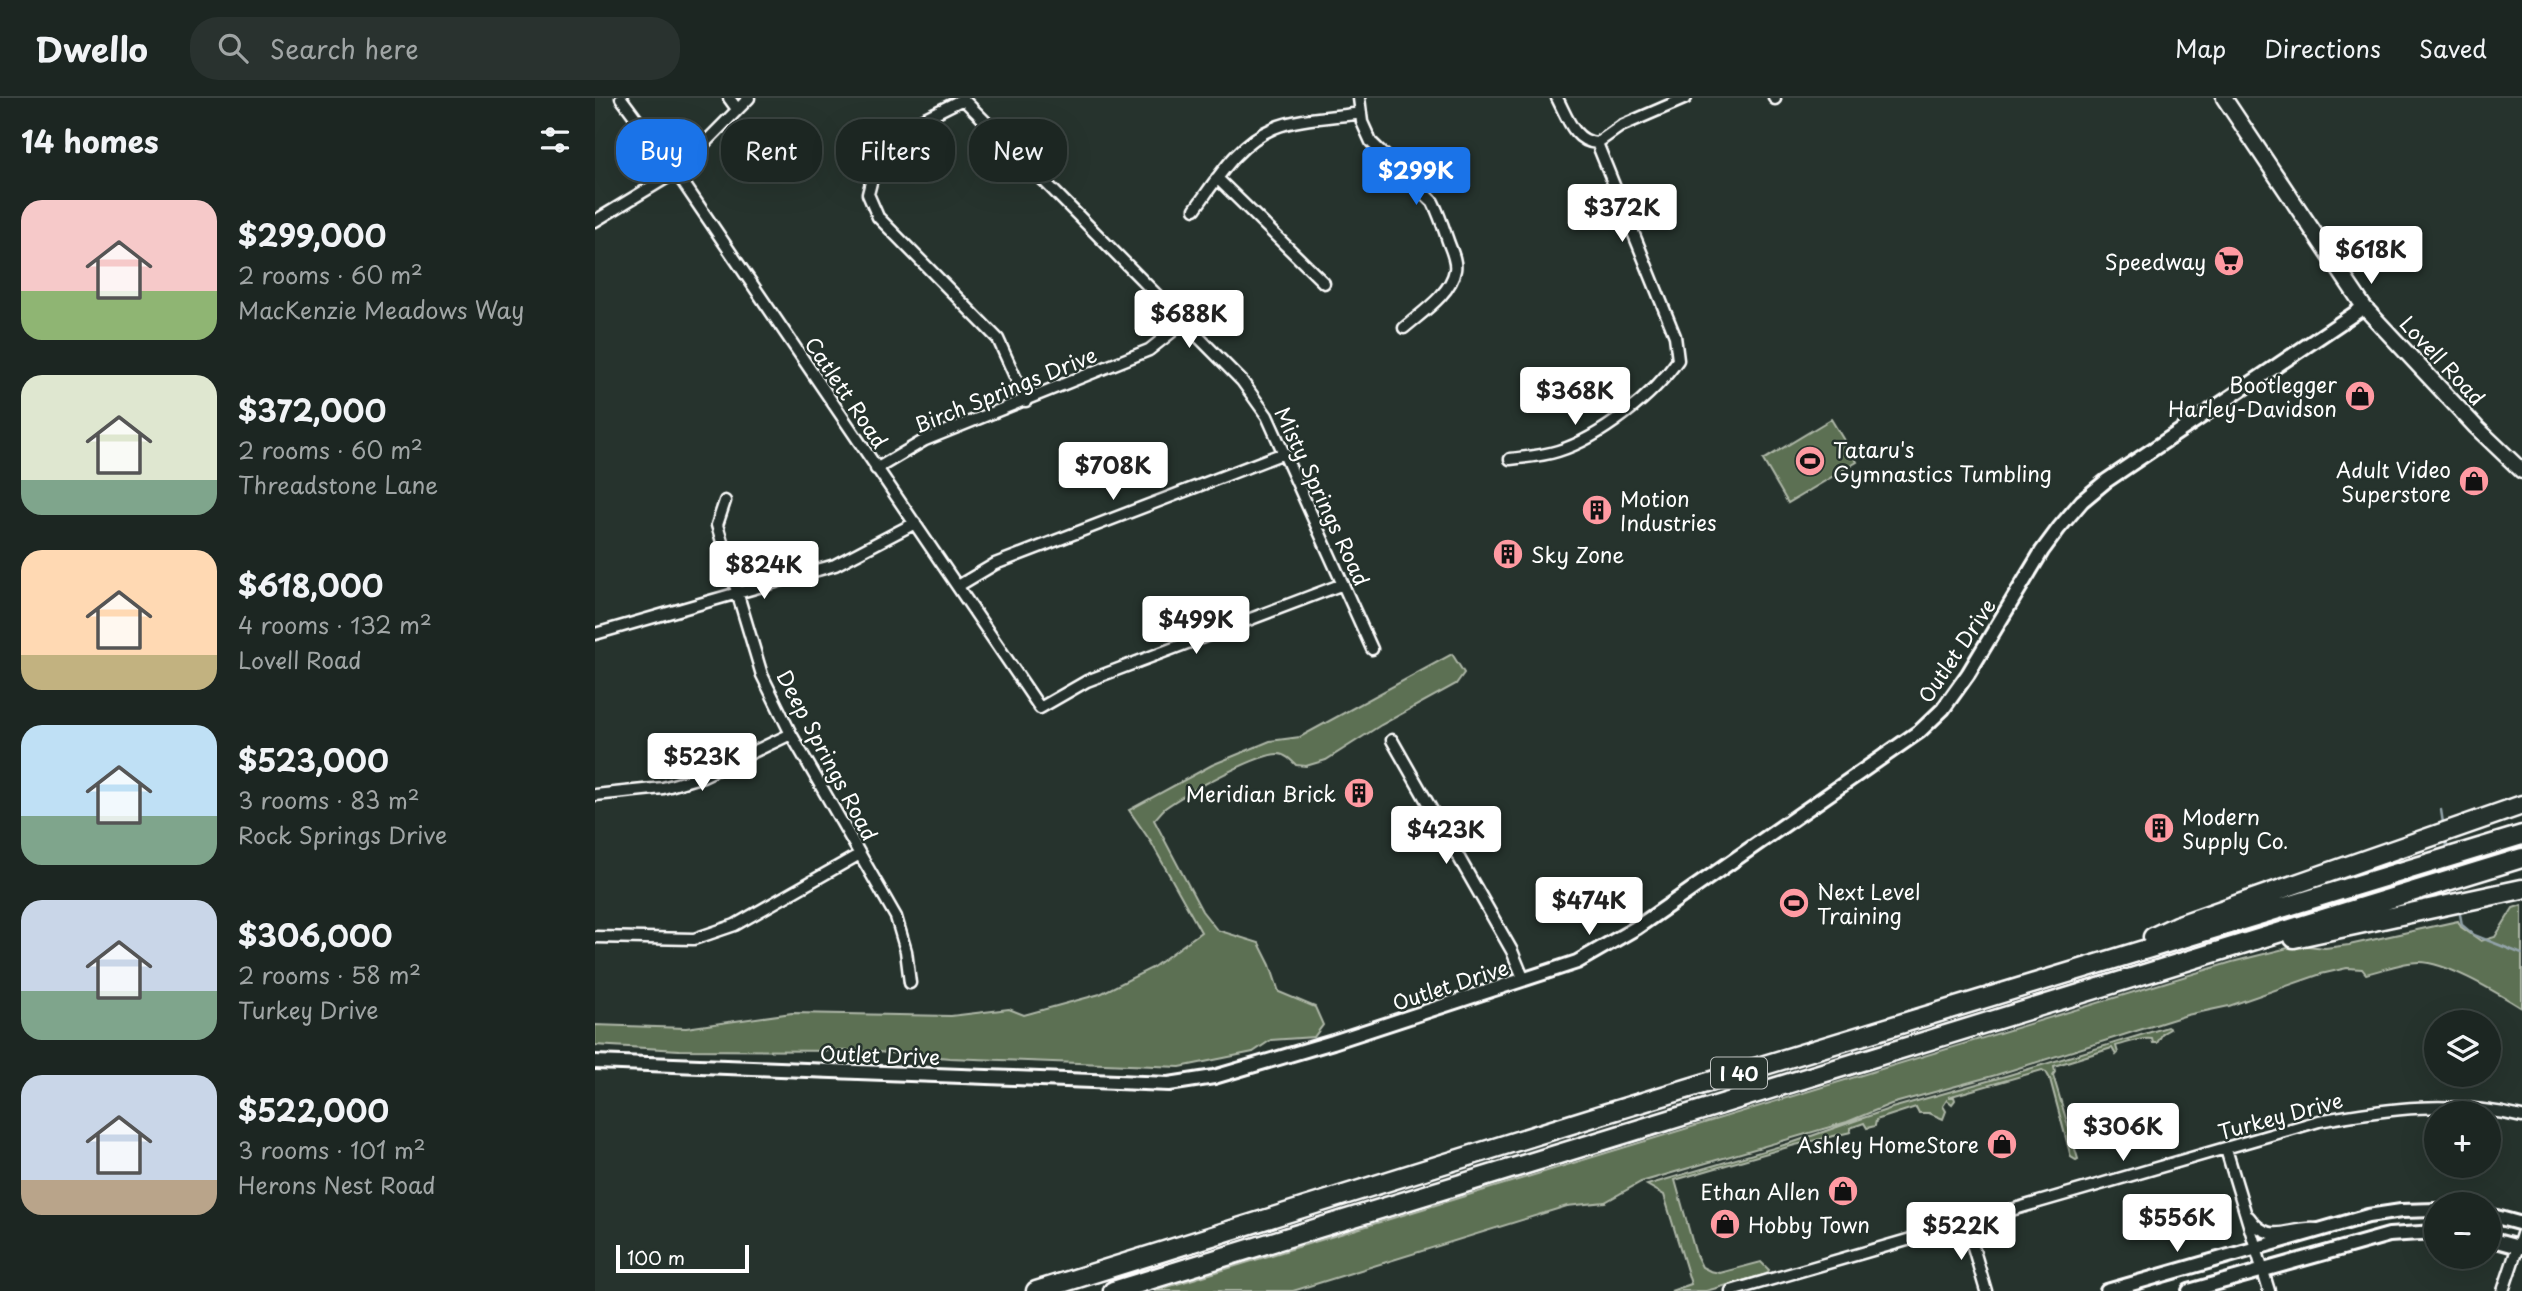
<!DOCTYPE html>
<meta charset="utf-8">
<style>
body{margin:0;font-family:"Playpen Sans",sans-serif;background:#29322f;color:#f1f3f6;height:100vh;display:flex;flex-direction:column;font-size:26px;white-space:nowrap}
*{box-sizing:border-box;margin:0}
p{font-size:23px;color:#a0a5a5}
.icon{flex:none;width:38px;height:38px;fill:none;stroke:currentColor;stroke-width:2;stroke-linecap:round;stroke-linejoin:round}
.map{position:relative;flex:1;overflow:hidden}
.drawer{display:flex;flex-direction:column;background:#1c2622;width:595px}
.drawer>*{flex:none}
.top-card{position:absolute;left:21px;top:21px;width:665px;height:63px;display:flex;gap:14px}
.fabs{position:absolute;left:1829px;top:912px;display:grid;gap:14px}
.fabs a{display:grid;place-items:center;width:77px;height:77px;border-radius:50%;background:#1c2622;box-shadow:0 7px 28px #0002,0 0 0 2px #3a4340;font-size:35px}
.scale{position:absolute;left:21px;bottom:18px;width:133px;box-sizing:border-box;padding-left:7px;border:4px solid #fff;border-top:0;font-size:19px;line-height:24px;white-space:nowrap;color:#fff;-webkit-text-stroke:5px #26332d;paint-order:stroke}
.price{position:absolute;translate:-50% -60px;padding:0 16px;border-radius:7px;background:#fff;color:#222;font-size:23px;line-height:46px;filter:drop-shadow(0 2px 4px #0008)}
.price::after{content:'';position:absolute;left:50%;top:42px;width:21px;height:16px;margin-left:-10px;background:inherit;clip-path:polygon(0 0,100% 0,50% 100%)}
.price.on{background:#1a73e8;color:#fff}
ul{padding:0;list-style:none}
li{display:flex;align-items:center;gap:21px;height:175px;padding:0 21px}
li span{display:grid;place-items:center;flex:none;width:196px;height:140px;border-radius:21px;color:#555}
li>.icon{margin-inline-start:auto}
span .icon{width:84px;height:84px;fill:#fffc;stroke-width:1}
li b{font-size:30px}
h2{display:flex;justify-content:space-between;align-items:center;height:84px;padding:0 21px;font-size:30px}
.tag{padding:0 24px;border-radius:28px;background:#1c2622;box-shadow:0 7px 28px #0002,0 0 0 2px #3a4340;font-size:24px;line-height:63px}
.tag.on{background:#1a73e8;color:#fff}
header{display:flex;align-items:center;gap:42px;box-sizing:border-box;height:98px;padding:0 35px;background:#1c2622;border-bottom:2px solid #3a4340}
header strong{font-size:33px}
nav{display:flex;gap:38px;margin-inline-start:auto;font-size:24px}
.search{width:490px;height:63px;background:#29322f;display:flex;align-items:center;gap:18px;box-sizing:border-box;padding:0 24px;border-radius:28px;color:#a0a5a5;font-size:26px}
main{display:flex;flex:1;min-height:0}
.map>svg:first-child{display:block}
.green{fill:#5c6f52;stroke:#aeb7a8;stroke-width:2}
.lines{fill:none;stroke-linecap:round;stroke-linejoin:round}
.stream{stroke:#92a3a9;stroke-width:2.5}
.minor-casing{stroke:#fff;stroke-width:15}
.tertiary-casing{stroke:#fff;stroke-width:18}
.secondary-casing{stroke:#fff;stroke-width:19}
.motorway-casing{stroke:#fff;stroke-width:23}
.minor{stroke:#26332d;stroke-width:10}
.tertiary{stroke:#26332d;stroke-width:12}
.secondary{stroke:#26332d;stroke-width:14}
.motorway{stroke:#26332d;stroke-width:18}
.labels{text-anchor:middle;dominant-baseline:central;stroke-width:5;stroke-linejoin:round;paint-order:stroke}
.shield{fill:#26332d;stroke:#bec2c0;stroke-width:2}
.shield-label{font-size:19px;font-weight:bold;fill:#fff}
.poi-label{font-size:21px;fill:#fff;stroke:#26332d;text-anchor:end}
.street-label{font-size:21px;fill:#fff;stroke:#26332d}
</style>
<header>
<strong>Dwello</strong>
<div class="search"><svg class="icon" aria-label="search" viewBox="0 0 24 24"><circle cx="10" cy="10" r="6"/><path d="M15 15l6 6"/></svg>Search here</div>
<nav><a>Map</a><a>Directions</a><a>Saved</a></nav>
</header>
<main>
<section class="drawer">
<h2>14 homes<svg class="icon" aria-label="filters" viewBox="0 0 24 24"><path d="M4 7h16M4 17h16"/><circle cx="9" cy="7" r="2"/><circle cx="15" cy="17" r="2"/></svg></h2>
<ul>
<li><span style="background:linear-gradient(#f6c9c9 65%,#8fb573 0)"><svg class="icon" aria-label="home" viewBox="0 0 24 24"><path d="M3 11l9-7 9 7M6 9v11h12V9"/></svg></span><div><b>$299,000</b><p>2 rooms · 60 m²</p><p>MacKenzie Meadows Way</p></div></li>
<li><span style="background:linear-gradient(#dfe7d0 75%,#7fa58c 0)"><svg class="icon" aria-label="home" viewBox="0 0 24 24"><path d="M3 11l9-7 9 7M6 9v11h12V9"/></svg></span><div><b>$372,000</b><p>2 rooms · 60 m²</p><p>Threadstone Lane</p></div></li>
<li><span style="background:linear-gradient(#ffd9b3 75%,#c2b280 0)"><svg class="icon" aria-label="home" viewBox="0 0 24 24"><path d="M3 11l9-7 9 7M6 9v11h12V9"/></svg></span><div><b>$618,000</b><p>4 rooms · 132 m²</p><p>Lovell Road</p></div></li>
<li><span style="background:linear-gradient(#bfe0f5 65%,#7fa58c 0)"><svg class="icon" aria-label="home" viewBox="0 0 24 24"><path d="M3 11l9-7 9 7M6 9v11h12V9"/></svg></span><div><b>$523,000</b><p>3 rooms · 83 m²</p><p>Rock Springs Drive</p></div></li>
<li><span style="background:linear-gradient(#c9d6e8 65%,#7fa58c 0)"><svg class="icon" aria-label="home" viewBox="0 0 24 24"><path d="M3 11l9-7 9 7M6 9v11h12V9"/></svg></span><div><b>$306,000</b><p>2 rooms · 58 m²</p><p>Turkey Drive</p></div></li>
<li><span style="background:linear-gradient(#c9d6e8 75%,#b9a48a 0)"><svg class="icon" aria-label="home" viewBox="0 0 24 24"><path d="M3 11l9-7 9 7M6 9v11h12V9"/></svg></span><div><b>$522,000</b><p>3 rooms · 101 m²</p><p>Herons Nest Road</p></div></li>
</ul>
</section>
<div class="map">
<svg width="1927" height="1193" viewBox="0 0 1927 1193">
<rect width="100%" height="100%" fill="#26332d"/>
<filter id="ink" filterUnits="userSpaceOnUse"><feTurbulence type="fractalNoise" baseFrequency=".0143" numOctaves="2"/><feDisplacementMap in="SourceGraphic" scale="14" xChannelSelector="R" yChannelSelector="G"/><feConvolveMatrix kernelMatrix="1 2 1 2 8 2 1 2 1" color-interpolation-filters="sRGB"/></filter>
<g filter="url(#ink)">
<!-- green -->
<path class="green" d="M1236,321L1262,364L1193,405L1168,362Z
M857,556L869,575L861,586L786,627L731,662L711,668L701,667C696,662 690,656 683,656C661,656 588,697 570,710C566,714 562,719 559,722L607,813L622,832L664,845L675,867L684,894L720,909L728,927L719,939L676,942L658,954L585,969L355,960L270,953L84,952L0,947V927L91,930L197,915L356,918L414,911L429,917L505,896L557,870L606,834L556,744L534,712L617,667L675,643L705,639Z
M1927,807V910C1902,895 1852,864 1824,864C1807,864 1788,872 1771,876L1767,871L1752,870L1726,876L1634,908L1592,917L1401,977L1296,1006L1252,1024L1046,1084L1010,1104L972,1108L698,1193H559L1637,864L1705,847L1730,850L1754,847L1863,823L1866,829L1886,843L1900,839L1918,810Z
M1572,929L1575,931L1568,935L1562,945H1558L1557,941C1546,939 1533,945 1521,948L1523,955L1521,957L1517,950L1459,968L1460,974L1458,977L1483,1061L1481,1062L1476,1059L1455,981L1451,974L1447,972L1353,999H1359L1360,1002L1357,1006L1352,1002L1348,1008L1351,1013L1348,1021L1334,1015H1324L1321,1009L1281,1022L1280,1028L1272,1030L1269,1025L1255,1030L1256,1034L1200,1047L1080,1082L1101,1157L1107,1169L1115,1173L1125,1175L1166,1164L1174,1172L1172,1176L1111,1193H1076L1096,1186L1069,1097L1052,1087L1199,1044L1297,1010L1414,977Z"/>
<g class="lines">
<!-- stream -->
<path class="stream" d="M1846,712L1848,725
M1851,743L1853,754
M1864,811L1867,827L1879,837L1927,856"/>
<!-- minor casing -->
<g class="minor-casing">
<path id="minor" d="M26,0L81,74L445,610L492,583L748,486
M134,0L142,11
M367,0L647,283L672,318L777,551
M764,0L767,24L776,44L838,104C844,116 848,128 852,140C855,150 862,162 860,172C856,196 826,215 809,230
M1179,0L1180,1
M366,2L326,22L304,41L280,69L273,96L283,119L403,241L431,303
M1002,45L1026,28L1091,0
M622,80L729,185
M600,111C622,81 643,45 679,30C701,20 741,19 766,15
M0,123L81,74L154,0
M915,361C931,359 948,358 963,353C1005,340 1058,298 1083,262L1080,238L1002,45C979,44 972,19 962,0
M281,371L330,342L554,252L588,225
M130,403L122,427L167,577L196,636L301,819L311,853L315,885
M363,488L400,466L689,355
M0,536L240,467L320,425
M797,642L917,853L929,882
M0,697L68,690L108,678L196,636
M0,839L99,841L140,827L265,756
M1631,1051L1674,1193
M1654,1119C1675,1149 1694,1128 1722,1131
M1371,1125L1391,1193
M1136,1193L1724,1023C1794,1010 1857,1002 1927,1019
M1908,1193L1927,1136"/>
</g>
<!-- tertiary casing -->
<g class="tertiary-casing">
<path id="tertiary" d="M0,964L574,986L619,979L738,944L982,864L1041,830L1325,633L1348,611L1373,576L1447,453L1464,430L1487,403L1511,383L1769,209
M1894,1117L1927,1126
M1894,1141L1927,1150
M1512,1193L1773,1118L1806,1113L1841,1112
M1594,1193L1794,1137L1841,1134"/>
</g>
<!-- secondary casing -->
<g class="secondary-casing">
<path id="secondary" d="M1629,0L1769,209L1881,329L1927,373"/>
</g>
<!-- motorway casing -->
<g class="motorway-casing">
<path id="motorway" d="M1558,839L1581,828L1927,707
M1699,840L1927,791
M441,1193L1012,1015L1927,737
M518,1193L1927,760"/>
</g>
<!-- minor -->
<use href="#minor" class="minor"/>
<!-- tertiary -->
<use href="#tertiary" class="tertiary"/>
<!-- secondary -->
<use href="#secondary" class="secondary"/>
<!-- motorway -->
<use href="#motorway" class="motorway"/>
</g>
</g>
<!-- icons -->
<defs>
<g id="supermarket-disc" transform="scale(1.575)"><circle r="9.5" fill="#ff9aa2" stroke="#26332d"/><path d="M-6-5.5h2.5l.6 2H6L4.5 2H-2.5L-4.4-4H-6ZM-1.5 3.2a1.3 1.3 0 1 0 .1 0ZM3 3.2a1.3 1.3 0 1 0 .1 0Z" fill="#111"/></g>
<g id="shop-disc" transform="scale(1.575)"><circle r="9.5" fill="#ff9aa2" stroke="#26332d"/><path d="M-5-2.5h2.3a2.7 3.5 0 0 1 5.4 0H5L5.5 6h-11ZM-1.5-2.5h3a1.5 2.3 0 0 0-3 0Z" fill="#111"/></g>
<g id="stadium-disc" transform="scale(1.575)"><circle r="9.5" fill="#ff9aa2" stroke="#26332d"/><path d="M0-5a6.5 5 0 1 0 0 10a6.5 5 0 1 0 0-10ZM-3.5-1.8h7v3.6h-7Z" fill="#111"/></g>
<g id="building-disc" transform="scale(1.575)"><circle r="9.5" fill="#ff9aa2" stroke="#26332d"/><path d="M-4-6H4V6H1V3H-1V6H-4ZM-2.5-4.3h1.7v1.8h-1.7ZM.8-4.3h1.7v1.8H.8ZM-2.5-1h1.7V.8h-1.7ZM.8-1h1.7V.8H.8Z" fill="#111"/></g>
</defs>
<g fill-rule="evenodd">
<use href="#supermarket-disc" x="1634" y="163"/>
<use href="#shop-disc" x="1765" y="298"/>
<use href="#stadium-disc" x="1215" y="363"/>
<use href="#shop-disc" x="1879" y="383"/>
<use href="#building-disc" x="1002" y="412"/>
<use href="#building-disc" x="913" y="456"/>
<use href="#building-disc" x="764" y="695"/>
<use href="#building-disc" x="1564" y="730"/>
<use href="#stadium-disc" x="1199" y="805"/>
<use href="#shop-disc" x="1407" y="1046"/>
<use href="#shop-disc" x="1248" y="1093"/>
<use href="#shop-disc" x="1130" y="1126"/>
</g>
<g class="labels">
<!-- shield labels -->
<rect class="shield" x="1116" y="959.5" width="56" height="31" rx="5"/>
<g class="shield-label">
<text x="1144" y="975">I 40</text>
</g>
<!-- poi labels -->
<g class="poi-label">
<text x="1611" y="163">Speedway</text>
<text x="1742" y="286">Bootlegger<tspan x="1742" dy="24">Harley-Davidson</tspan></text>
<text x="1238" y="351" text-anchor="start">Tataru's<tspan x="1238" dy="24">Gymnastics Tumbling</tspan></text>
<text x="1856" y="371">Adult Video<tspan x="1856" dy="24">Superstore</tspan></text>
<text x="1025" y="400" text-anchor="start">Motion<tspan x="1025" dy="24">Industries</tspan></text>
<text x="936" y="456" text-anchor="start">Sky Zone</text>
<text x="741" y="695">Meridian Brick</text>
<text x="1587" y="718" text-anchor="start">Modern<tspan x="1587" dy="24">Supply Co.</tspan></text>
<text x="1222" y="793" text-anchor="start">Next Level<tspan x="1222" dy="24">Training</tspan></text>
<text x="1384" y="1046">Ashley HomeStore</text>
<text x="1225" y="1093">Ethan Allen</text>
<text x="1153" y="1126" text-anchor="start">Hobby Town</text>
</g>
<!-- street labels -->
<g class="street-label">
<text transform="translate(1848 262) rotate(47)">Lovell Road</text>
<text transform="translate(410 291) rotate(-22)">Birch Springs Drive</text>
<text transform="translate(252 294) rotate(56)">Catlett Road</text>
<text transform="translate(728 398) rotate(65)">Misty Springs Road</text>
<text transform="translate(1361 552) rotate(-56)">Outlet Drive</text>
<text transform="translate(233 657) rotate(62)">Deep Springs Road</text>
<text transform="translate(855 886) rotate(-18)">Outlet Drive</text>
<text transform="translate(285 956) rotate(2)">Outlet Drive</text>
<text transform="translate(1685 1017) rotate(-15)">Turkey Drive</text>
</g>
</g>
</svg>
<div class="fabs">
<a><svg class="icon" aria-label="layers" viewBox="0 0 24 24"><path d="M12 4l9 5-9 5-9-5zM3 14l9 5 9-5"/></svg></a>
<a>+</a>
<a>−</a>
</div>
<div class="scale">100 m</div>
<b class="price on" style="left:821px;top:109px">$299K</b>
<b class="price" style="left:1027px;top:146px">$372K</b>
<b class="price" style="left:1776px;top:188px">$618K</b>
<b class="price" style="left:594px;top:252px">$688K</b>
<b class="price" style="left:980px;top:329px">$368K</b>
<b class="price" style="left:518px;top:404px">$708K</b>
<b class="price" style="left:169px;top:503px">$824K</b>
<b class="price" style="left:601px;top:558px">$499K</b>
<b class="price" style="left:107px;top:695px">$523K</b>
<b class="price" style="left:851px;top:768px">$423K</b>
<b class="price" style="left:994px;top:839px">$474K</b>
<b class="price" style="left:1528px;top:1065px">$306K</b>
<b class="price" style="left:1582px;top:1156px">$556K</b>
<b class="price" style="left:1366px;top:1164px">$522K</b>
<div class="top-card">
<a class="tag on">Buy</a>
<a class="tag">Rent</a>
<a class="tag">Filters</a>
<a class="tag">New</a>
</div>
</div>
</main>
